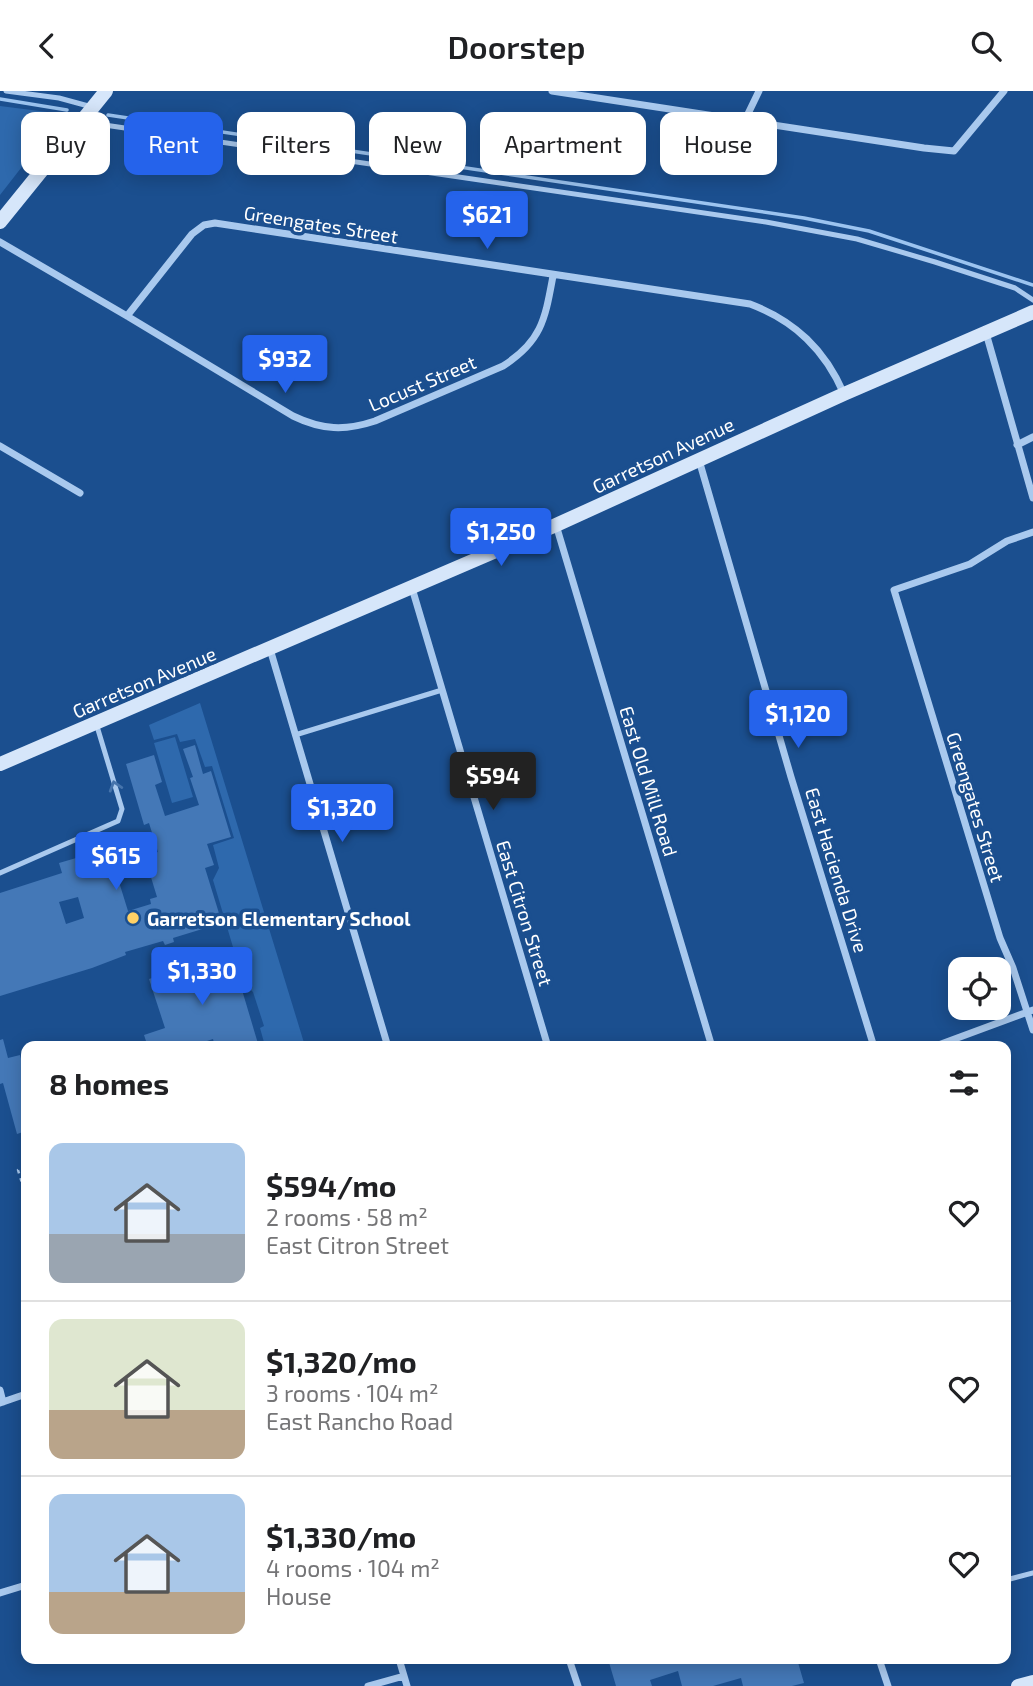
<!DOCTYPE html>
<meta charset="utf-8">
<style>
body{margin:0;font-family:"Exo 2",sans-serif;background:#f6f6f6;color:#202124;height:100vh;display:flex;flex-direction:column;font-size:26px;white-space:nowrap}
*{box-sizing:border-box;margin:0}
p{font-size:23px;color:#757577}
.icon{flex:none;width:38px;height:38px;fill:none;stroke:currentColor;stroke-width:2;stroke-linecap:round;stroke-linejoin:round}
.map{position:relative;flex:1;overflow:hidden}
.sheet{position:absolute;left:21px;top:950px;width:990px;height:623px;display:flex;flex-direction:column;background:#fff;border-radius:14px;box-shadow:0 4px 18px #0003}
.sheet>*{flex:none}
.hud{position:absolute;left:21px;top:21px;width:992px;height:63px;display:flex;gap:14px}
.tools{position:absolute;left:948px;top:866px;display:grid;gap:14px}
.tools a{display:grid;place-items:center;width:63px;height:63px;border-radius:14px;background:#fff;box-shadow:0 4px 18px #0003;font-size:35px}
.price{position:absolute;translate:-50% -60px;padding:0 16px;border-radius:7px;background:#2563eb;color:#fff;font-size:23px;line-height:46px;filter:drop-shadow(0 2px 4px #0008)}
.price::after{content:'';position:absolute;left:50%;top:42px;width:21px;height:16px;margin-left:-10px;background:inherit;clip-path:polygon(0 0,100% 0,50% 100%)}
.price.on{background:#222;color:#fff}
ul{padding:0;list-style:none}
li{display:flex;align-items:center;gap:21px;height:175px;padding:0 28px}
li+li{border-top:2px solid #e0e0e0}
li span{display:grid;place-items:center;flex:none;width:196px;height:140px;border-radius:14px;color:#555}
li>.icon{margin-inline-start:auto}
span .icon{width:84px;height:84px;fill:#fffc;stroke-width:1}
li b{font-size:30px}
h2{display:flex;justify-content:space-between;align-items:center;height:84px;padding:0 28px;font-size:30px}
.tag{padding:0 24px;border-radius:14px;background:#fff;box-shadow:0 4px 18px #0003;font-size:24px;line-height:63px}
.tag.on{background:#2563eb;color:#fff}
header{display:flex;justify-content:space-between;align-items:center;height:91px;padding:0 28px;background:#fff;font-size:32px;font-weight:600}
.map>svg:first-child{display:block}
.green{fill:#2e69ad}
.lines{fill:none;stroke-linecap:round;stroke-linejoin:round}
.stream{stroke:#9cc4f0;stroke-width:3.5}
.building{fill:#4478b7;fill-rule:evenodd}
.path{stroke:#a9c9ee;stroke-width:2.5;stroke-dasharray:3.5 5;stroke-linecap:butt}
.lane{stroke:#a9c9ee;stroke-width:5}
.street{stroke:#a9c9ee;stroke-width:7}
.secondary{stroke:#d6e6fa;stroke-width:14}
.oneway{stroke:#4674ac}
.poi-dot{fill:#ffd166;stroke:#1b4f8f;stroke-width:2.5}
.labels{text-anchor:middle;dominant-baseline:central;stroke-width:7;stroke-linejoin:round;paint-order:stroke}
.street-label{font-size:19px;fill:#fff;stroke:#1b4f8f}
.poi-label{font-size:19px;font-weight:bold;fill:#fff;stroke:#1b4f8f;text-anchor:start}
</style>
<header><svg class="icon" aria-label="back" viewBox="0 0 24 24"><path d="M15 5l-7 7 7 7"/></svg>Doorstep<svg class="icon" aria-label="search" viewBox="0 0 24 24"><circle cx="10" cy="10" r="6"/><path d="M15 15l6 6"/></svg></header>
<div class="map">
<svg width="1033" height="1595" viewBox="0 0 1033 1595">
<rect width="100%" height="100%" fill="#1b4f8f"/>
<!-- green -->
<path class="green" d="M0,15L63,23L0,104Z
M200,612L305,955H265L260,937L264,935L253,901L244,893L213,789L219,777L213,754L234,747L212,675L205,676L195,648L180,651L177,643L154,649L149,634Z
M175,646L193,706L172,712L154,652Z"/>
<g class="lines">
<!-- stream -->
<path class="stream" d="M0,8L67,19
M108,24L804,127L869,140L1033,194"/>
</g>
<!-- building -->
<path class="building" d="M195,654L203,683L211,680L231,746L207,753L214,774L205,777L222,832L173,847L174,851L165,854L163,850L125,861L126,864L92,877L0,905V802L62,782L59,772L83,765L85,769L110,762L128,820L151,813L150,808L157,806L150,783L141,786L137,773L146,770L144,765L158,761L149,732L144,734L126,673L154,664L162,691L155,694L165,725L199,714L190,687L193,686L183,658ZM78,806L84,827L66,833L59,811Z
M231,862L259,956H215L213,948L189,956H148L144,944L165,937L149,888Z
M3,948L8,967L20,964L26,986V1040L17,1043L3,992L0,993V949Z
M608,1568H797L804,1592L792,1595H743L741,1587L713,1595H682L678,1580L650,1589L652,1595H616Z"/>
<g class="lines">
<!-- path -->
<path class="path" d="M26,1076L18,1079L26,1105"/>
<!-- lane -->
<path class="lane" d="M6,0L59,7L92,16
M84,31L766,131L857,148L935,171L1015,197L1033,209
M295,644L442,599
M0,782L118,730L122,718L96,632
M1006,1489L1033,1482"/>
<!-- street -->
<path class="street" d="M552,0L924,57L954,60L1004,0
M745,29L759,0
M0,151L127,225L293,325C322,339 345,340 375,330L503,275C542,250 545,228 553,185
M127,225L192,143L204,134L215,132L750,213C795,230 825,259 844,303
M986,242L1033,407
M1017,354L1033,346
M0,355L80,402
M699,369L791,686L874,956
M556,434L712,956
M1033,441L1007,450L970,473L894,499L1000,847L1013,877L1033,939
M412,497L548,956
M270,558L388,956
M933,956L1033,919
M0,1299L3,1311
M0,1312L26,1303
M0,1502L26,1494
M399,1568L407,1595
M569,1568L578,1595
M879,1568L888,1595
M368,1595L404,1585"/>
<!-- secondary -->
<path class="secondary" d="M0,131L106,0
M0,673L556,434L844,303L1033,221
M1018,1595L1033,1591"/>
</g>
<!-- one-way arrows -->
<defs><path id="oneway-chevron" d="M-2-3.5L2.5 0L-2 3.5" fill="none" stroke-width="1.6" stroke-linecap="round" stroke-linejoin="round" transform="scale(1.75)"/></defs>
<use class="oneway" href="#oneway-chevron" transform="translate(115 695) rotate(-107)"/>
<!-- markers -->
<circle class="poi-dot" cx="133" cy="827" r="7"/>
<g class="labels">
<!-- street labels -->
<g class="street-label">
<text transform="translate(321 133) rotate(9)">Greengates Street</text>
<text transform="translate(422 292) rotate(-23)">Locust Street</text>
<text transform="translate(663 364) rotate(-25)">Garretson Avenue</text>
<text transform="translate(144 591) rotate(-23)">Garretson Avenue</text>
<text transform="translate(649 690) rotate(73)">East Old Mill Road</text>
<text transform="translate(976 716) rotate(73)">Greengates Street</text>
<text transform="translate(837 779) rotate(73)">East Hacienda Drive</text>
<text transform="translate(525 822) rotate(73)">East Citron Street</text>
</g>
<!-- poi labels -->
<g class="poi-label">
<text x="147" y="827">Garretson Elementary School</text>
</g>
</g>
</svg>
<div class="tools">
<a><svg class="icon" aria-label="locate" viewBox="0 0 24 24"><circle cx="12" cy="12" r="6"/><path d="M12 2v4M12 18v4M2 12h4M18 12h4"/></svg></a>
</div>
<b class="price" style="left:487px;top:160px">$621</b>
<b class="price" style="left:285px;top:304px">$932</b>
<b class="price" style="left:501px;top:477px">$1,250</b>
<b class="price" style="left:798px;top:659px">$1,120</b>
<b class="price on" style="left:493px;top:721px">$594</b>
<b class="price" style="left:342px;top:753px">$1,320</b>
<b class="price" style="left:116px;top:801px">$615</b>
<b class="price" style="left:202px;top:916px">$1,330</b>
<div class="hud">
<a class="tag">Buy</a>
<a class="tag on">Rent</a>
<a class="tag">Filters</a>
<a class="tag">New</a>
<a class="tag">Apartment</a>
<a class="tag">House</a>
</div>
<section class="sheet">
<h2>8 homes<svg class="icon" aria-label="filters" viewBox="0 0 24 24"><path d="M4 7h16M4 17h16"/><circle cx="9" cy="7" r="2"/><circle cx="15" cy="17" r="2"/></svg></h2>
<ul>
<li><span style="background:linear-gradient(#a9c7e8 65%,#9aa5b1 0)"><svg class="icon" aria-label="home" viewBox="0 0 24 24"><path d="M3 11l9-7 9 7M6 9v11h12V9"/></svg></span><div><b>$594/mo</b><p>2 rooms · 58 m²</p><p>East Citron Street</p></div><svg class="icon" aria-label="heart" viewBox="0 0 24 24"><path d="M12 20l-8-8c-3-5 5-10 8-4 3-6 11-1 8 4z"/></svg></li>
<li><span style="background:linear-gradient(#dfe7d0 65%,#b9a48a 0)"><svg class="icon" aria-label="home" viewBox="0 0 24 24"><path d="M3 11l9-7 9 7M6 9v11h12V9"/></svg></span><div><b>$1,320/mo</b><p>3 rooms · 104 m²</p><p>East Rancho Road</p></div><svg class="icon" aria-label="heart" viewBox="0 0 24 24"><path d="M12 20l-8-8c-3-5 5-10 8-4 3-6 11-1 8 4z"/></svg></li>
<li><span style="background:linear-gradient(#a9c7e8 70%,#b9a48a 0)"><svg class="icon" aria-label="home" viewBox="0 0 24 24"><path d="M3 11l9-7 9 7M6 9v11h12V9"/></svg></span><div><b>$1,330/mo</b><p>4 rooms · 104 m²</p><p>House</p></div><svg class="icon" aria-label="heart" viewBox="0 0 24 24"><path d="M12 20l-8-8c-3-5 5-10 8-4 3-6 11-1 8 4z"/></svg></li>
</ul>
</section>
</div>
